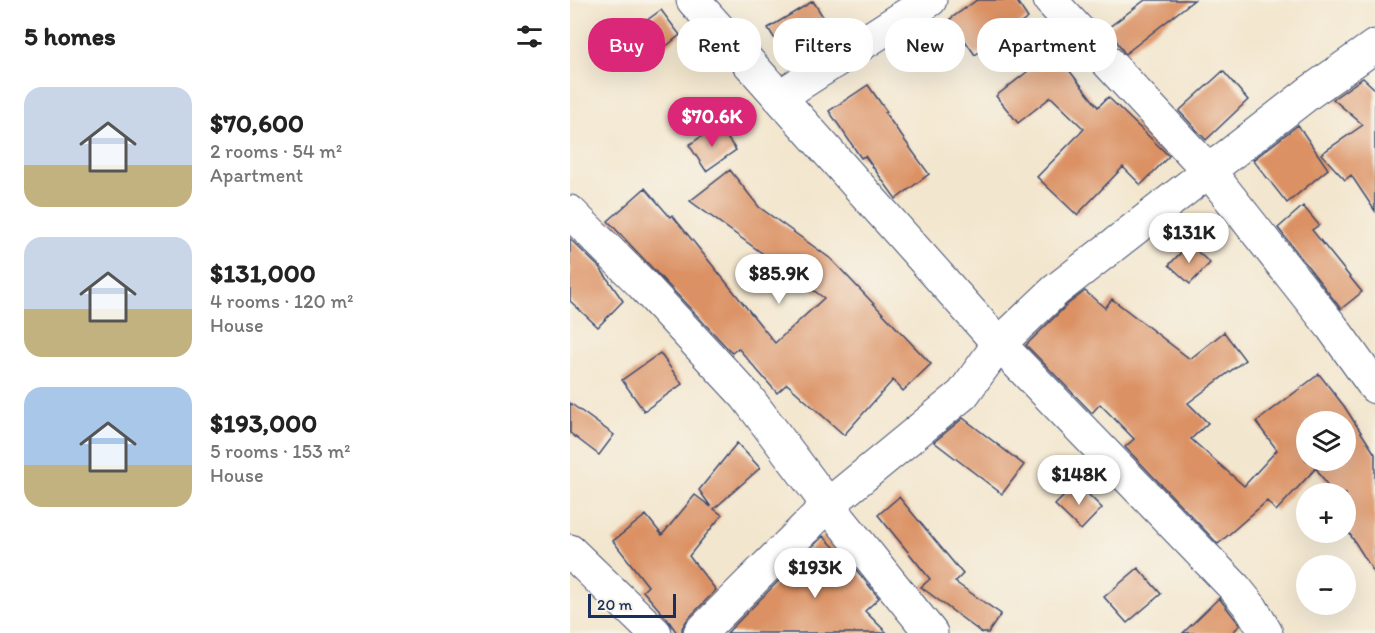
<!DOCTYPE html>
<meta charset="utf-8">
<style>
body{margin:0;font-family:Itim,sans-serif;background:#f2f2f2;color:#222;height:100vh;display:flex;flex-direction:column;font-size:22px;white-space:nowrap}
*{box-sizing:border-box;margin:0}
p{font-size:20px;color:#767676}
.icon{flex:none;width:33px;height:33px;fill:none;stroke:currentColor;stroke-width:2;stroke-linecap:round;stroke-linejoin:round}
.map{position:relative;flex:1;overflow:hidden}
.side{display:flex;flex-direction:column;background:#fff;width:570px}
.side>*{flex:none}
.banner{position:absolute;left:18px;top:18px;width:570px;height:54px;display:flex;gap:12px}
.fabs{position:absolute;left:726px;top:411px;display:grid;gap:12px}
.fabs a{display:grid;place-items:center;width:60px;height:60px;border-radius:50%;background:#fff;box-shadow:0 6px 24px #0002;font-size:30px}
.scale{position:absolute;left:18px;bottom:15px;width:88px;box-sizing:border-box;padding-left:6px;border:3px solid #1b2f5e;border-top:0;font-size:16px;line-height:21px;white-space:nowrap;color:#1b2f5e;-webkit-text-stroke:4px #f7f3e8;paint-order:stroke}
.price{position:absolute;translate:-50% -51px;padding:0 14px;border-radius:21px;background:#fff;color:#222;font-size:20px;line-height:39px;filter:drop-shadow(0 2px 3px #0008)}
.price::after{content:'';position:absolute;left:50%;top:36px;width:18px;height:14px;margin-left:-9px;background:inherit;clip-path:polygon(0 0,100% 0,50% 100%)}
.price.on{background:#db2777;color:#fff}
ul{padding:0;list-style:none}
li{display:flex;align-items:center;gap:18px;height:150px;padding:0 24px}
li span{display:grid;place-items:center;flex:none;width:168px;height:120px;border-radius:18px;color:#555}
li>.icon{margin-inline-start:auto}
span .icon{width:72px;height:72px;fill:#fffc;stroke-width:1}
li b{font-size:26px}
h2{display:flex;justify-content:space-between;align-items:center;height:72px;padding:0 24px;font-size:26px}
.chip{padding:0 21px;border-radius:24px;background:#fff;box-shadow:0 6px 24px #0002;font-size:21px;line-height:54px}
.chip.on{background:#db2777;color:#fff}
main{display:flex;flex:1;min-height:0}
.map>svg:first-child{display:block}
.building{fill:#db9163;fill-rule:evenodd}
.lines{fill:none;stroke-linecap:round;stroke-linejoin:round}
.minor-casing{stroke:#3b4a6f;stroke-width:35}
.minor{stroke:#fff;stroke-width:33}
</style>
<main>
<section class="side">
<h2>5 homes<svg class="icon" aria-label="filters" viewBox="0 0 24 24"><path d="M4 7h16M4 17h16"/><circle cx="9" cy="7" r="2"/><circle cx="15" cy="17" r="2"/></svg></h2>
<ul>
<li><span style="background:linear-gradient(#c9d6e8 65%,#c2b280 0)"><svg class="icon" aria-label="home" viewBox="0 0 24 24"><path d="M3 11l9-7 9 7M6 9v11h12V9"/></svg></span><div><b>$70,600</b><p>2 rooms · 54 m²</p><p>Apartment</p></div></li>
<li><span style="background:linear-gradient(#c9d6e8 60%,#c2b280 0)"><svg class="icon" aria-label="home" viewBox="0 0 24 24"><path d="M3 11l9-7 9 7M6 9v11h12V9"/></svg></span><div><b>$131,000</b><p>4 rooms · 120 m²</p><p>House</p></div></li>
<li><span style="background:linear-gradient(#a9c7e8 65%,#c2b280 0)"><svg class="icon" aria-label="home" viewBox="0 0 24 24"><path d="M3 11l9-7 9 7M6 9v11h12V9"/></svg></span><div><b>$193,000</b><p>5 rooms · 153 m²</p><p>House</p></div></li>
</ul>
</section>
<div class="map">
<svg width="805" height="633" viewBox="0 0 805 633">
<rect width="100%" height="100%" fill="#f7f3e8"/>
<filter id="ink" filterUnits="userSpaceOnUse"><feTurbulence type="fractalNoise" baseFrequency=".0167" numOctaves="2"/><feDisplacementMap in="SourceGraphic" scale="12" xChannelSelector="R" yChannelSelector="G"/><feConvolveMatrix kernelMatrix="1 2 1 2 8 2 1 2 1" color-interpolation-filters="sRGB"/></filter>
<filter id="wash" filterUnits="userSpaceOnUse"><feTurbulence type="fractalNoise" baseFrequency=".008" numOctaves="4" result="noise"/><feDisplacementMap in="SourceGraphic" scale="24" xChannelSelector="R" yChannelSelector="G"/><feGaussianBlur stdDeviation="1.35" result="paint"/><feColorMatrix in="noise" values="0 0 0 0 0 0 0 0 0 0 0 0 0 0 0 0 0 1.4 0 .05"/><feComposite in="paint" operator="in"/></filter>
<g filter="url(#wash)">
<rect width="100%" height="100%" fill="#f3e6ce"/>
<g id="blocks">
<!-- building -->
<path class="building" d="M407,0H446L458,18L405,55L380,19Z
M575,0H624L555,54L538,28Z
M243,1L262,31L240,45L243,51L221,65L198,28Z
M91,10L110,35L85,55L65,29Z
M484,51L528,107L538,97L599,156L571,185L553,167L507,215L467,177L514,129L481,97L448,123L426,96Z
M653,71L678,100L636,140L609,111Z
M793,78L805,89V211L781,175L775,180L751,154L793,125L763,99Z
M298,85L317,112L315,113L359,174L326,199L295,156L291,158L259,111Z
M148,125L166,150L136,171L119,145Z
M728,125L758,169L717,203L683,160Z
M160,170L189,207L261,259L361,364L333,391L323,380L274,435L217,384L207,393L168,348L162,353L38,221L75,188L100,217L102,215L205,343L254,298L120,201Z
M733,206L749,225L742,230L792,292L771,309L708,228Z
M0,239L30,268L53,301L28,327L0,301Z
M619,244L640,263L620,284L599,265Z
M515,291L535,308L542,299L620,359L654,332L675,360L618,403L638,423L621,439L674,486L707,450L686,422L749,374L774,406L805,454V574L776,528V494H763L746,468L706,511L697,501L648,544L555,447L564,439L530,404L522,413L456,345L498,304ZM736,422H776V460H736Z
M90,353L112,384L74,411L52,380Z
M0,403L44,435L29,455L0,433Z
M393,418L454,465L432,494L364,442Z
M167,443L190,468L144,509L152,515L119,556L146,590L117,620L112,628V633H107L98,620L73,591L78,586L43,541L76,515L92,535L125,495L141,507L129,490Z
M507,483L532,508L511,530L485,505Z
M329,497L393,574L385,582L431,614L418,633H412L351,587L360,579L308,515Z
M253,536L283,566L309,598L295,611L317,633H157Z
M568,568L591,594L557,623L534,597Z
M649,598L670,625L662,633H613Z"/>
</g>
</g>
<g filter="url(#ink)">
<use href="#blocks" fill-opacity="0" stroke="#3b4a6f" stroke-width="1.5"/>
<g class="lines">
<!-- minor casing -->
<g class="minor-casing">
<path id="minor" d="M123,0L429,344L665,588L682,609L696,633
M480,0L638,170L762,327L805,387
M209,97L360,0
M0,212L71,283L176,396L258,505L361,633
M0,551L85,633
M130,633L258,505L393,394L429,344L486,290L740,92L805,46"/>
</g>
<!-- minor -->
<use href="#minor" class="minor"/>
</g>
</g>
</svg>
<div class="fabs">
<a><svg class="icon" aria-label="layers" viewBox="0 0 24 24"><path d="M12 4l9 5-9 5-9-5zM3 14l9 5 9-5"/></svg></a>
<a>+</a>
<a>−</a>
</div>
<div class="scale">20 m</div>
<b class="price on" style="left:142px;top:148px">$70.6K</b>
<b class="price" style="left:619px;top:264px">$131K</b>
<b class="price" style="left:209px;top:305px">$85.9K</b>
<b class="price" style="left:509px;top:506px">$148K</b>
<b class="price" style="left:245px;top:599px">$193K</b>
<div class="banner">
<a class="chip on">Buy</a>
<a class="chip">Rent</a>
<a class="chip">Filters</a>
<a class="chip">New</a>
<a class="chip">Apartment</a>
</div>
</div>
</main>
